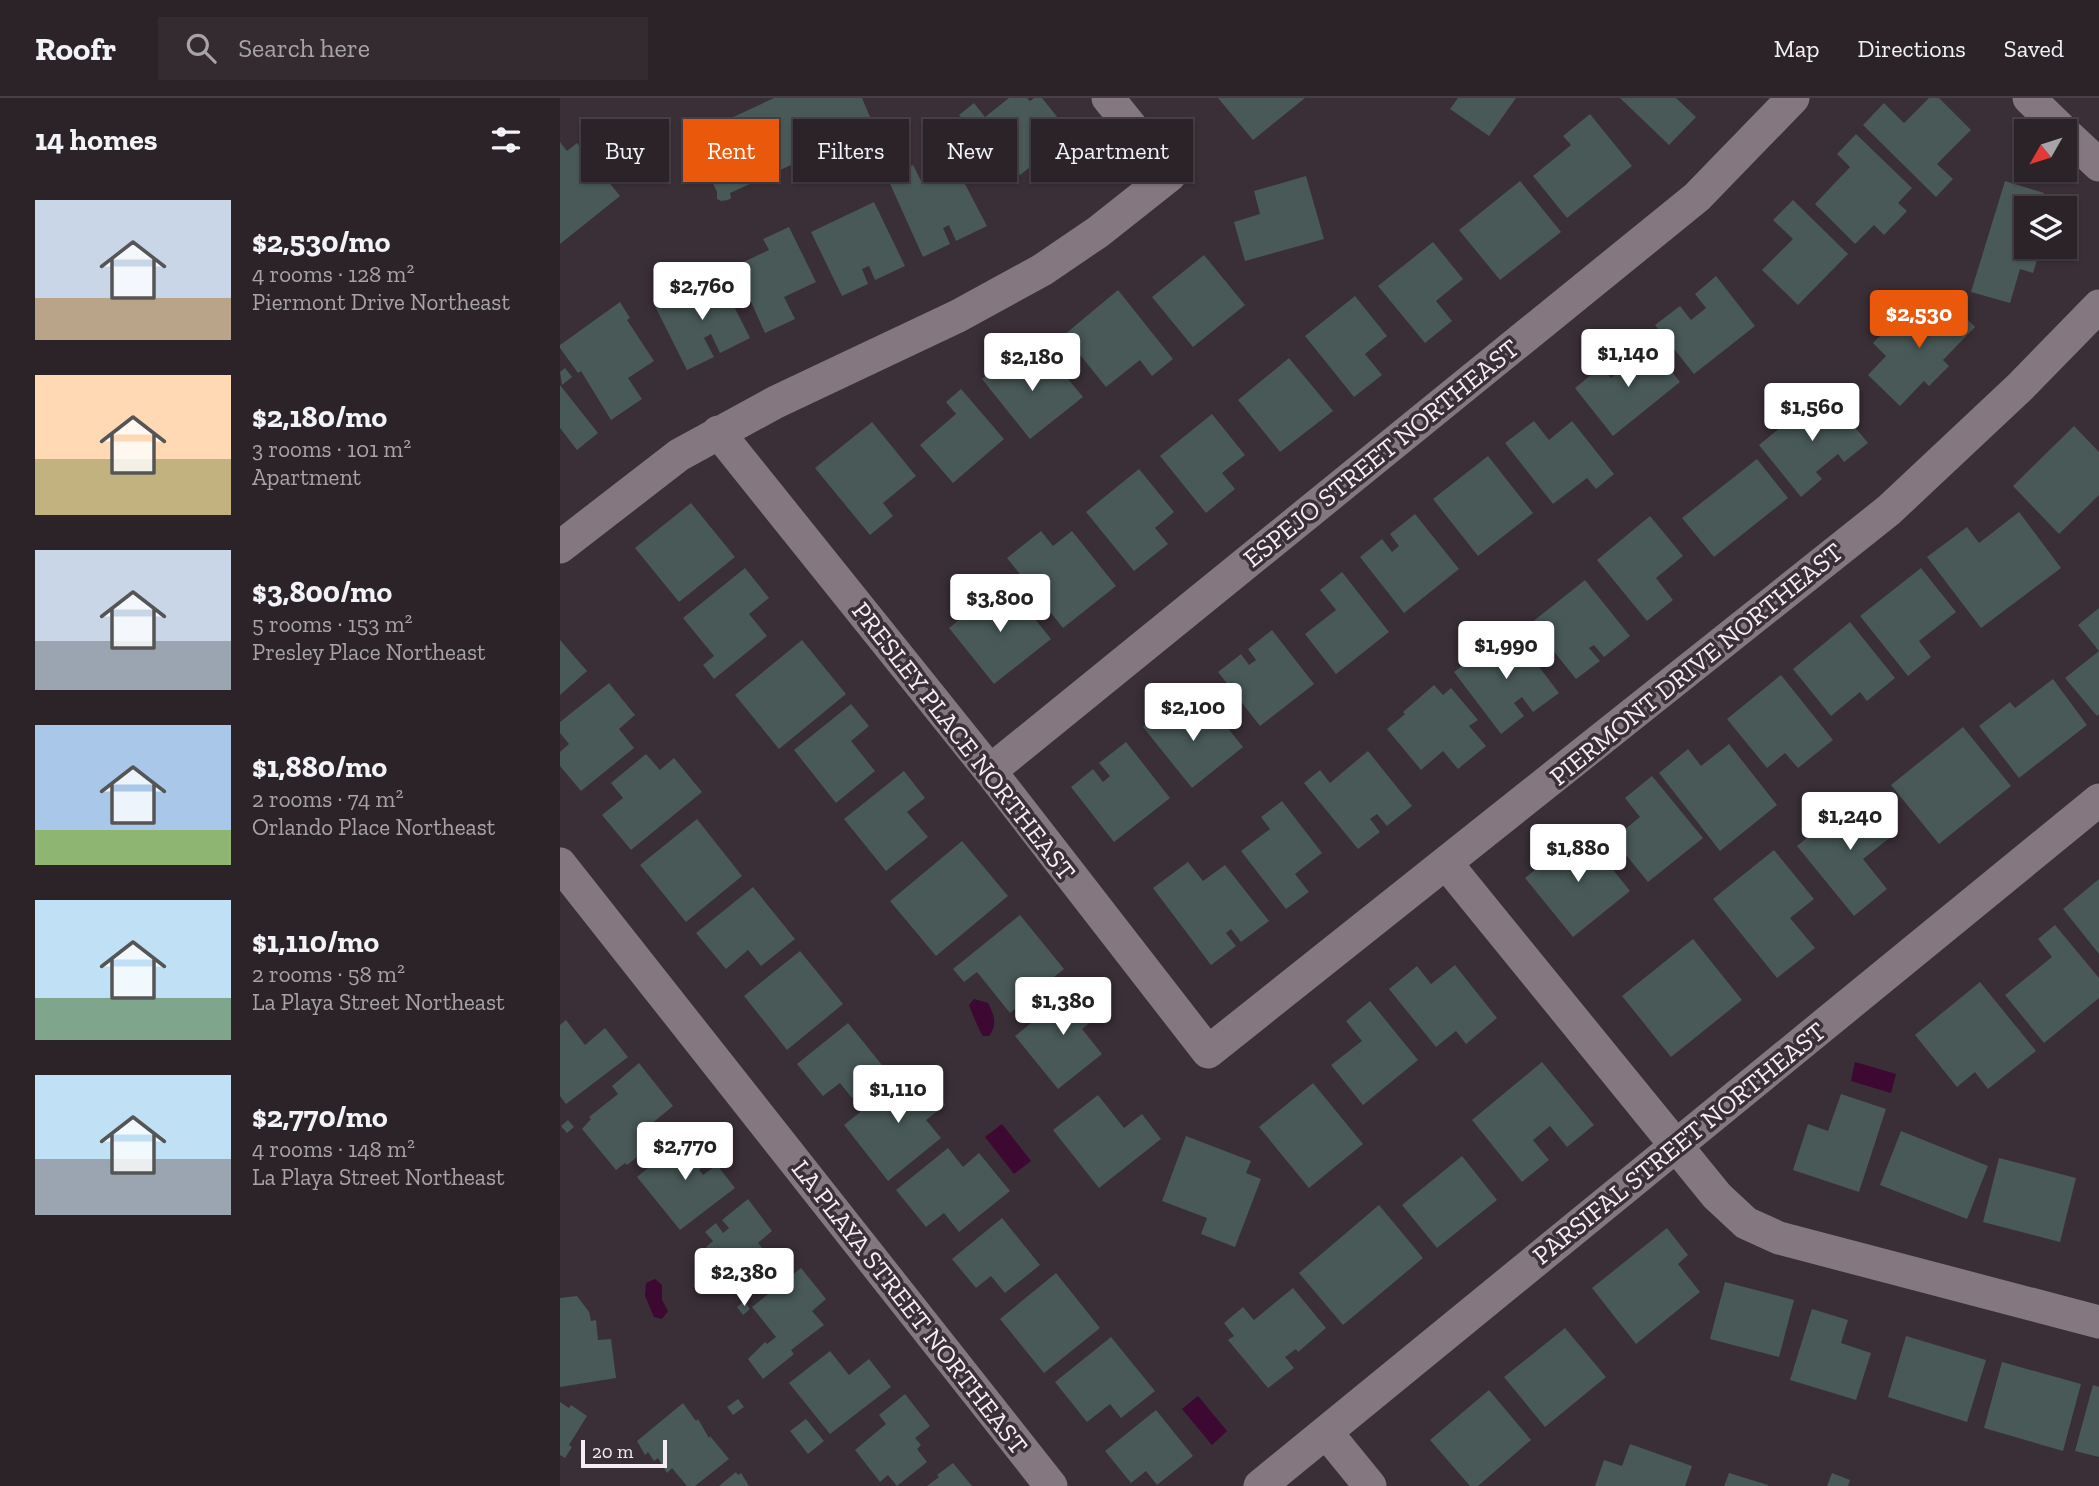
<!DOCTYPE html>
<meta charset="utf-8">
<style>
body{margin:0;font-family:"Zilla Slab",serif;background:#342b31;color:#f1f3f6;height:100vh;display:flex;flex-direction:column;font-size:26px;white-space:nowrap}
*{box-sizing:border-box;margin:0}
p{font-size:23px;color:#a6a4a8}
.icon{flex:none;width:38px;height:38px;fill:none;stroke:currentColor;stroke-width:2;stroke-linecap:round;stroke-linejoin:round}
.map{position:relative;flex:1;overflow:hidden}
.drawer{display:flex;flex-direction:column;background:#2c2329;width:560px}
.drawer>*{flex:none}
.guide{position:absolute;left:21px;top:21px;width:665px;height:63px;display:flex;gap:14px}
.needle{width:46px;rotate:231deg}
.tools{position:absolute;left:1454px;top:21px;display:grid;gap:14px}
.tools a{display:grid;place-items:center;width:63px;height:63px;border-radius:0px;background:#2c2329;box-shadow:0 2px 5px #0004,0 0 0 2px #484046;font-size:35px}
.scale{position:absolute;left:21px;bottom:18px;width:86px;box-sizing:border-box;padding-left:7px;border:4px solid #f5edf2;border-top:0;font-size:19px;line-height:24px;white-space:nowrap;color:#f5edf2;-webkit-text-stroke:5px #3a2f37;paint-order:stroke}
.price{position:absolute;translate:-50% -60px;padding:0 16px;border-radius:7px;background:#fff;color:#222;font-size:23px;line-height:46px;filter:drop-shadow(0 2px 4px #0008)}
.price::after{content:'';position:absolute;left:50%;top:42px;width:21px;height:16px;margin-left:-10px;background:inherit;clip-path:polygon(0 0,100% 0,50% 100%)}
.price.on{background:#ea580c;color:#fff}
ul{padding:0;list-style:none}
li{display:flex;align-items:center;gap:21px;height:175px;padding:0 35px}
li span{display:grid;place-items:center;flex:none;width:196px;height:140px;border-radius:0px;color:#555}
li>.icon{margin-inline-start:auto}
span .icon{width:84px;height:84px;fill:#fffc;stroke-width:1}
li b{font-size:30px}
h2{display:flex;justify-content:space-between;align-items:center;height:84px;padding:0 35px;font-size:30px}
.chip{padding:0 24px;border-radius:0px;background:#2c2329;box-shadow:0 2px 5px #0004,0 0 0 2px #484046;font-size:24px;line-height:63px}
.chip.on{background:#ea580c;color:#fff}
header{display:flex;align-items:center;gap:42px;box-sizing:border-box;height:98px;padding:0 35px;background:#2c2329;border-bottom:2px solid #484046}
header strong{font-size:33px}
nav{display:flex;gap:38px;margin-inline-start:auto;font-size:24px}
.search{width:490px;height:63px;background:#342b31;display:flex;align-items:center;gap:18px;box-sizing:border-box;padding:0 24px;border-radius:0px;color:#a6a4a8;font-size:26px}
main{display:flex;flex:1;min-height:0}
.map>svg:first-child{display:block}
.water{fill:#3d0831}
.building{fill:#485957}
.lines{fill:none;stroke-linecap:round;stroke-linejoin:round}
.minor{stroke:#847780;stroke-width:33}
.labels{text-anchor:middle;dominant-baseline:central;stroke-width:7;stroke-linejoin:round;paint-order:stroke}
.street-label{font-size:26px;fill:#f5edf2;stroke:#3a2f37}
</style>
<header>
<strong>Roofr</strong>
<div class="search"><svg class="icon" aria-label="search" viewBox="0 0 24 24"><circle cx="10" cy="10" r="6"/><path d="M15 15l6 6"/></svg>Search here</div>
<nav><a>Map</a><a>Directions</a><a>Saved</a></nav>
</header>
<main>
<section class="drawer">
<h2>14 homes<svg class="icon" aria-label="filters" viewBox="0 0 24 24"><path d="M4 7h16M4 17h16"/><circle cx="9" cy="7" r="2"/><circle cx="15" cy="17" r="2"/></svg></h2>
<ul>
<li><span style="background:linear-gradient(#c9d6e8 70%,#b9a48a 0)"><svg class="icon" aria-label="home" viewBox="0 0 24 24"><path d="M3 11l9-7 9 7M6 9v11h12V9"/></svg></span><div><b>$2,530/mo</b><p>4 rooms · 128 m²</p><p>Piermont Drive Northeast</p></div></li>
<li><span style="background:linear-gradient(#ffd9b3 60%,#c2b280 0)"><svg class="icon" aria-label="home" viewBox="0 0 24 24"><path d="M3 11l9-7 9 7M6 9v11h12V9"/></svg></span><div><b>$2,180/mo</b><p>3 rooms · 101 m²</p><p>Apartment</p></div></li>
<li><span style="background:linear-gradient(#c9d6e8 65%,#9aa5b1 0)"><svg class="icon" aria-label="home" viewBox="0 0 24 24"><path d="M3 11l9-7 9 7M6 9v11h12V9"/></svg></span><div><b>$3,800/mo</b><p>5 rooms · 153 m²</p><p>Presley Place Northeast</p></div></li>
<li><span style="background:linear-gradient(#a9c7e8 75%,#8fb573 0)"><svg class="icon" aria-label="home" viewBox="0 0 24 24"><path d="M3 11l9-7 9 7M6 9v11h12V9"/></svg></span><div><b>$1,880/mo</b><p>2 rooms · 74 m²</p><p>Orlando Place Northeast</p></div></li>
<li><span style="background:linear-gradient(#bfe0f5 70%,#7fa58c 0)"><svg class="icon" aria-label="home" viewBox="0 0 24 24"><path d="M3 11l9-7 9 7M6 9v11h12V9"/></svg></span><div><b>$1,110/mo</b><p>2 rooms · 58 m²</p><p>La Playa Street Northeast</p></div></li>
<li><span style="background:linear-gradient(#bfe0f5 60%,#9aa5b1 0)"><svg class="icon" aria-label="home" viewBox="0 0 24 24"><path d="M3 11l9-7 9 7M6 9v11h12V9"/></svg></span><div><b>$2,770/mo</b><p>4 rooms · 148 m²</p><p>La Playa Street Northeast</p></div></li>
</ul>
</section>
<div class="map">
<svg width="1539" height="1388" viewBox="0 0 1539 1388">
<rect width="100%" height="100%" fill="#3a2f37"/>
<!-- water -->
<path class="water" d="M414,901L428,905C434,916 438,927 429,938H423C420,934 411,913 409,907Z
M1295,964L1336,976L1331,995L1291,983Z
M442,1026L471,1063L454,1076L425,1039Z
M95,1181L102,1187V1202L108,1213L102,1221L94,1219L85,1198L86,1185Z
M638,1298L667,1333L652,1347L622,1311Z"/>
<!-- building -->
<path class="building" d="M214,0H302L310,19L316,23L317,31L312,35L303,34L170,95L171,100L168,102L161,103L157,101V94L135,47L128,41L129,36L132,32L137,31L141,34Z
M449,0H467L470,3L474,0H482L526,55L499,77L484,58L460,77L427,37L432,33L422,21L410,31L399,17L414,5L425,19Z
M658,0H745L693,42Z
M898,0H956L929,38L890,11Z
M1060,0H1116L1136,19L1109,47Z
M1369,0H1379L1411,32L1377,66L1393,81L1376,99L1303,27L1324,5L1344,25Z
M1030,16L1072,68L1007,120L973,78L1011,47L1003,38Z
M416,29L431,51L418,60L403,39Z
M1296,36L1352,90L1338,105L1347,113L1324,137L1314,127L1295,146L1255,106L1290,69L1277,56Z
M0,44L7,53L17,45L60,98L0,146Z
M411,61L419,72L409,78L402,66Z
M353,67L361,83L395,67L427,128L396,143L389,127L383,130L390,146L363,159L327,79Z
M746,78L764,141L685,163L674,124L700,116L694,93Z
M960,83L1001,134L940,182L899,132Z
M1445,83L1484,95L1479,110H1466V149H1481L1473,175L1460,171L1450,205L1411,194Z
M1233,102L1288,156L1238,207L1202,172L1233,141L1213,122Z
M314,104L345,168L315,182L309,168L302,171L308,186L282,198L251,134Z
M229,129L256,184L224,199L235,221L205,235L175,168L209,152L203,141Z
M873,144L903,181L876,203L892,223L865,245L818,188Z
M644,157L685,207L633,249L592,199Z
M158,177L190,240L160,255L151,236L144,240L154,259L127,272L95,208Z
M1156,178L1195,228L1134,276L1095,227L1120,208L1131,222L1146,210L1135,196Z
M558,192L613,261L592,278L580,262L546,289L504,237Z
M1382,196L1415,229L1383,262L1389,268L1369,288L1364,283L1340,308L1308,277L1326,258L1313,245L1335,223L1345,233Z
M795,198L827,238L805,256L822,277L794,299L745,238Z
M60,204L70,220L67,222L94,263L68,280L82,301L51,322L21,273L18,275L0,250V247Z
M1088,244L1120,284L1053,338L1015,290L1041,269L1051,280L1063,270L1060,267Z
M453,255L469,274L489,258L523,299L470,341L422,281Z
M729,260L773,313L720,354L678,302Z
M5,270L12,279L2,287L0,274Z
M0,287L38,335L17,352L0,330Z
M401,291L444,341L393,385L360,347L396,316L386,304Z
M1265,293L1308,345L1284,364L1278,356L1256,374L1262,381L1241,399L1199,347Z
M652,316L685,357L662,375L675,391L646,415L600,358Z
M974,323L989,342L1012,323L1054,376L1036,391L1027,380L993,406L945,345Z
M312,324L356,378L323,405L333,418L310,437L255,370Z
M1514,328L1539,354V397L1499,436L1453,388Z
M928,358L973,415L918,458L873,401Z
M1197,361L1228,400L1154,459L1122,420Z
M579,371L614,414L595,430L608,446L574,473L526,414Z
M131,405L175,459L119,504L75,450Z
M1459,414L1501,470L1421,530L1367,459L1407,429L1419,445Z
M855,416L899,471L844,515L800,459L822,441L832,454L839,448L830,436Z
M1090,418L1123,458L1096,480L1113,502L1087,523L1037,462Z
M481,433L493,448L512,433L556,488L503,530L447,460Z
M185,470L209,500L189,516L207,538L154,581L143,567L154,558L123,520Z
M1361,470L1396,514L1359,543L1371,559L1348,578L1300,518Z
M782,474L829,534L776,576L745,536L776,512L760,492Z
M1025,482L1070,538L1044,559L1034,547L1029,550L1040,563L1016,581L971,525Z
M446,485L491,541L434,586L389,530Z
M1539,510V616L1537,618L1505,580L1539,553L1518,527Z
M1290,524L1335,580L1307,603L1300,594L1271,618L1233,571Z
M950,531L999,595L973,614L962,599L954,605L964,618L941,636L894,574Z
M712,532L754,586L700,628L658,574L681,556L689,567L696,562L688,551Z
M0,542L27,573L0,597Z
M242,542L286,596L219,651L175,597Z
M1221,577L1273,642L1238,670L1225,655L1207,670L1167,621Z
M1493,581L1527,627L1459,680L1419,628L1450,604L1455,610Z
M49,585L75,617L59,631L74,650L21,693L0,668V654L9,646L0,635V624Z
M874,587L883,597L891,590L918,622L909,628L926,648L898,671L883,653L861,672L827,631L845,616L843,614Z
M291,606L309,628L291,643L315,673L276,705L234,652Z
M610,607L626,626L650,608L683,649L632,690L583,629Z
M1403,629L1451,688L1379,746L1331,687Z
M566,644L610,700L554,744L511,689L533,671L543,684L550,678L539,665Z
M1169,646L1217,707L1160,753L1099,675L1128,651L1141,668Z
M808,653L852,708L827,728L817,716L810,721L820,734L798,751L744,685L760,672L770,685Z
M86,656L100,672L114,660L142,694L71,752L42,717L63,700L51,685Z
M344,673L365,700L347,714L368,739L326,773L284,721Z
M1092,678L1143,740L1088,784L1053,741L1080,719L1065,700Z
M1304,694L1337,734L1303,761L1327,791L1294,818L1237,748Z
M722,703L762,755L735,776L749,794L726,811L681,753L710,731L701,719Z
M137,721L182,778L126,824L80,767Z
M1022,733L1070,793L1013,839L965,780Z
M402,743L448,798L376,858L330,803Z
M1214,752L1254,801L1230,820L1255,850L1217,880L1153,801Z
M628,764L643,783L665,767L709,823L681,844L671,831L666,835L676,848L651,867L593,790Z
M1539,781V856L1503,811Z
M193,789L235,841L201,868L188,852L166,871L136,835Z
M460,817L504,871L450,915L417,874L404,884L393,871Z
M1495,827L1539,880V900L1484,945L1445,897L1492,859L1478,841Z
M1133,841L1182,902L1111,959L1062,898Z
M240,853L283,906L227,952L184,898Z
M895,867L937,920L906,946L896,933L876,949L829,891L857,868L871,886Z
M1420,884L1476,953L1428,991L1415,974L1397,989L1355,937Z
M520,885L543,914L522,931L542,956L498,991L455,938Z
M810,903L858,962L803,1007L771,967L802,943L786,923Z
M6,922L25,947L45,930L68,959L6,1006L0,998V927Z
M288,925L326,972L292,1000L280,985L263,998L237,966Z
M982,964L1034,1027L1007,1049L990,1028L973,1042L989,1062L962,1084L912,1022Z
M79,965L113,1008L90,1027L101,1040L67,1067L65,1065L56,1072L22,1031L31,1021L29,1019L58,996L52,988Z
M355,970L385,1007L366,1022L381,1040L328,1083L284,1027Z
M753,985L803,1046L749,1090L699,1029Z
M1281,996L1326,1011L1299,1094L1233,1072L1248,1026L1268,1033Z
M538,997L564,1030L582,1016L601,1041L539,1090L493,1032Z
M8,1022L14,1029L7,1035L1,1028Z
M1341,1033L1428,1068L1407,1121L1320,1087Z
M131,1034L152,1061L139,1072L143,1077L157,1067L175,1090L120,1132L77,1079Z
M626,1038L691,1063L686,1075L701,1081L675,1149L641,1136L647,1120L602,1103Z
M388,1050L403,1069L419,1055L450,1093L399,1134L384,1115L366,1129L336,1092Z
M902,1058L937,1102L877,1150L842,1107Z
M1439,1060L1516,1080L1500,1144L1423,1124Z
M188,1101L212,1133L198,1145L204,1152L200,1156L210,1169L181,1193L146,1149L153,1143L145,1134L156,1125L163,1135L169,1130L162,1122Z
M819,1107L863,1160L783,1227L739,1175Z
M442,1120L480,1167L445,1195L431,1178L416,1190L392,1161Z
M1107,1130L1128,1157L1118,1166L1140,1194L1076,1246L1032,1190Z
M241,1170L266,1201L252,1213L264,1227L231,1252L234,1256L203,1281L188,1261L205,1244L207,1246L216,1239L192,1209Z
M496,1175L540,1230L484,1275L440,1221Z
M1165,1184L1234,1202L1219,1259L1150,1241Z
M733,1190L766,1230L738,1254L736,1251L725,1259L734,1270L708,1290L668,1242L674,1238L664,1225L683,1209L694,1222Z
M17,1198L29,1214L31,1223L36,1222L38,1242L51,1241L56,1280L0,1289V1200Z
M184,1203L190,1211L183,1217L177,1209Z
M1252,1211L1288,1222L1281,1245L1311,1255L1296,1302L1230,1282Z
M1005,1230L1046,1279L985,1329L944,1279Z
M1346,1238L1426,1262L1407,1324L1328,1299Z
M551,1239L595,1293L561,1320L550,1306L527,1324L495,1284Z
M270,1253L289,1277L309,1261L331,1289L270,1336L229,1285Z
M1442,1264L1521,1286L1503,1353L1424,1330Z
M1533,1287L1539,1289V1359L1515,1353Z
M929,1292L971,1342L918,1388H910L870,1342Z
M345,1296L370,1328L355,1340L361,1347L357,1351L367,1364L337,1388L328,1377L320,1384L295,1352L326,1326L319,1317Z
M178,1301L184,1309L173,1317L167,1309Z
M0,1304L9,1310L11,1307L27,1318L9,1347L12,1349L5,1360L0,1357Z
M123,1305L136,1323L138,1321L149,1340L150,1338L169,1361L135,1388H127L112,1370L107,1375L98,1360L94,1363L88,1354L85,1357L77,1343Z
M596,1312L633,1358L597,1387L586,1373L571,1385L545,1353Z
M246,1321L264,1343L248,1356L230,1333Z
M1070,1346L1132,1368L1125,1388H1035L1044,1362L1062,1368Z
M393,1365L412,1388H367L379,1379L377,1377Z
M176,1374L178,1377L181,1375L189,1388H159Z
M1169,1375L1208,1387V1388H1164Z
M1272,1375L1290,1382L1288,1388H1267Z"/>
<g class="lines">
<!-- minor -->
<path class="minor" d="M1469,0L1503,33
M1505,35L1539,67
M158,334L430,673L648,954L1329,412L1460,289L1539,208
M0,449L119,357L216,304L398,218L482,172L538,134L610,77L548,0
M430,673L1137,99L1233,0
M886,765L1157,1098L1186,1125L1219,1140L1539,1224
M0,766L491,1388
M766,1334L810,1388
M700,1388L1539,702"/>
</g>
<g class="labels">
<!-- street labels -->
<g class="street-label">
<text transform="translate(821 355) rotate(-39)">ESPEJO STREET NORTHEAST</text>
<text transform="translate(1136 566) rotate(-39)">PIERMONT DRIVE NORTHEAST</text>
<text transform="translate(404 643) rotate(52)">PRESLEY PLACE NORTHEAST</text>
<text transform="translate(1119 1045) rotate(-39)">PARSIFAL STREET NORTHEAST</text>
<text transform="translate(350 1209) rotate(52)">LA PLAYA STREET NORTHEAST</text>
</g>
</g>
</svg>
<div class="tools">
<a><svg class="needle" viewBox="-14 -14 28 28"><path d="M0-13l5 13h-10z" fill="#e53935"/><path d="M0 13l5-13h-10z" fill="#a6a4a8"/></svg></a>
<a><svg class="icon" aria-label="layers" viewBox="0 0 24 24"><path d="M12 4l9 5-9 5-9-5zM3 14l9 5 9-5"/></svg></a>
</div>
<div class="scale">20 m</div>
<b class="price" style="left:142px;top:224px">$2,760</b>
<b class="price on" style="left:1359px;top:252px">$2,530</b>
<b class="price" style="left:1068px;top:291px">$1,140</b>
<b class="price" style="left:472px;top:295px">$2,180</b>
<b class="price" style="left:1252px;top:345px">$1,560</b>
<b class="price" style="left:440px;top:536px">$3,800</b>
<b class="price" style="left:946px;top:583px">$1,990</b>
<b class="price" style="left:633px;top:645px">$2,100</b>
<b class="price" style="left:1290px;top:754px">$1,240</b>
<b class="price" style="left:1018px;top:786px">$1,880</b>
<b class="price" style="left:503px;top:939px">$1,380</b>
<b class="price" style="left:338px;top:1027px">$1,110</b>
<b class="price" style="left:125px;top:1084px">$2,770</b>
<b class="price" style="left:184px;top:1210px">$2,380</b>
<div class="guide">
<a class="chip">Buy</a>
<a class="chip on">Rent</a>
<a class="chip">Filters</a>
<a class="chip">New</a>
<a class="chip">Apartment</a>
</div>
</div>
</main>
